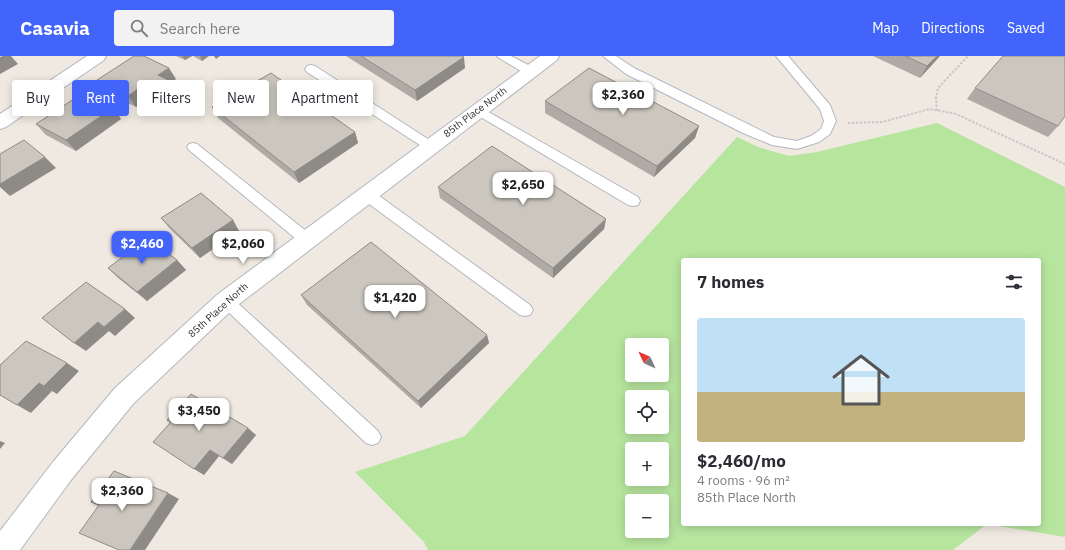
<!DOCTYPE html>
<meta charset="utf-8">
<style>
body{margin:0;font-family:"IBM Plex Sans",sans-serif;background:#f2f2f3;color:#2b2b33;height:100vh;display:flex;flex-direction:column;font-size:15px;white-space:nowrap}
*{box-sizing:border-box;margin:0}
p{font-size:13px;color:#7c7c81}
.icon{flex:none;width:22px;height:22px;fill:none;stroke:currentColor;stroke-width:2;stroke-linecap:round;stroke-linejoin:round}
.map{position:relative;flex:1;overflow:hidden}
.side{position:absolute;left:681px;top:202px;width:360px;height:268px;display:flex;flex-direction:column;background:#fff;border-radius:4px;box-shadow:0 2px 10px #0003}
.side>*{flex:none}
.top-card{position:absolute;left:12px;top:24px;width:380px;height:36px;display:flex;gap:8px}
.needle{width:26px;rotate:314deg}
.tools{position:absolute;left:625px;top:282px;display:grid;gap:8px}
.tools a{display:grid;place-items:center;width:44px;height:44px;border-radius:4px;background:#fff;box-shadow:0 2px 10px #0003;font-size:20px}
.price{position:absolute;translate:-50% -34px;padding:0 9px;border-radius:8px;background:#fff;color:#222;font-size:13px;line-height:26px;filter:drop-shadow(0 1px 2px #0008)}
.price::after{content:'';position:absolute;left:50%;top:24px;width:12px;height:9px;margin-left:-6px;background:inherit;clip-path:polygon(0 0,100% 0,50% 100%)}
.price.selected{background:#4264fb;color:#fff}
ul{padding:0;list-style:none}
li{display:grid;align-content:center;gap:8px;height:212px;padding:0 16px}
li+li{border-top:1px solid #e1e1e2}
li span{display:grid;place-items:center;height:124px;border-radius:4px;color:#555}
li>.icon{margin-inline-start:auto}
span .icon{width:72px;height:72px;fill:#fffc;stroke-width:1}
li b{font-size:17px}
h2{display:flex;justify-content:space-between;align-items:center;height:48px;padding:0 16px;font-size:17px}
.tag{padding:0 14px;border-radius:4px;background:#fff;box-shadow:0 2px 10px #0003;font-size:14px;line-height:36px}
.tag.selected{background:#4264fb;color:#fff}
header{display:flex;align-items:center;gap:24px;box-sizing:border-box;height:56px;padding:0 20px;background:#4264fb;color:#fff}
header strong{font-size:19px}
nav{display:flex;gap:22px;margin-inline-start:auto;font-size:14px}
.search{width:280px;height:36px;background:#f2f2f3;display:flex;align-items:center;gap:10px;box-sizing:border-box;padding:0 14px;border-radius:4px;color:#7c7c81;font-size:15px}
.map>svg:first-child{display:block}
.green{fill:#b6e59e;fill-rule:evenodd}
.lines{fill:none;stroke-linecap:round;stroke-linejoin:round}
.service-casing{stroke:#b4b7c1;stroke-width:2}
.minor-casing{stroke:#b4b7c1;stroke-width:2}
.path{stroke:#c9c9c9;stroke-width:2;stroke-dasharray:2.5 1.5;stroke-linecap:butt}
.service{fill:#fff;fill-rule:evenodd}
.minor{fill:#fff;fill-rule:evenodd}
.wall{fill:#afaba4}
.shaded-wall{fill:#8e8b86}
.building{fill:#cbc7bf;stroke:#8e8b86}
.labels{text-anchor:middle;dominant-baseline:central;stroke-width:3.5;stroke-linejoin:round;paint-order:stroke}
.street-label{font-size:10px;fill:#2e2e2e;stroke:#fff}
</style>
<header>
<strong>Casavia</strong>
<div class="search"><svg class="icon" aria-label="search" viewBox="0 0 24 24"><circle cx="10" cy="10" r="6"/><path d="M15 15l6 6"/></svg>Search here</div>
<nav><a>Map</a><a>Directions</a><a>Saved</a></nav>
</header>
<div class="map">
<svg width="1065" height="494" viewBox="0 0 1065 494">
<rect width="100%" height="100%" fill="#efe9e1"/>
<!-- green -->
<path class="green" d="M937,67L1065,131V481L987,468H1039V204H683V468H987L953,494H428L424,486L355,416L465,380L737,81L758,91L789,100L817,96ZM632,289H662V319H632ZM632,341H662V371H632ZM632,393H662V423H632ZM632,445H662V475H632Z"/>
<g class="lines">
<!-- service casing -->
<g class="service-casing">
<path id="service" d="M497,0H511L534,12L536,15L534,18H526L499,2Z
M603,0H616L634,12L774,81L797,85L811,80L821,73L824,65L820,53L776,0H788L830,49L836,65L830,78L819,86L797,93L772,89L743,77L626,18Z
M311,9L315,10L434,87L436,90L434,93L430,94L426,93L307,16L305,13L307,10Z
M478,50L638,141L640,145L638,149L633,150L628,149L474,57L472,54L474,51Z
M193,87L197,88L311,179L313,183L311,187L306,189L301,187L189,94L187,91L189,88Z
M366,133L371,134L530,249L533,254L530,259L525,260L520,259L361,142L359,138L361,134Z
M226,239L231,241L378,375L381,381L378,387L372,389L366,387L221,249L219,245L221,241Z"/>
</g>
<!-- minor casing -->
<g class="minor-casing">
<path id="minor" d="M87,0H106L104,4L6,71L0,73V58Z
M540,0H559L557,4L234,252L133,348L71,424L20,494H0V475L53,406L115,332L218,238Z"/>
</g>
<!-- path -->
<path class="path" d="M937,55L936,41L938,32L968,0
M848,67L882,66L930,53L956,58L1065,108"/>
<!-- service -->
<use href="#service" class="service"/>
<!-- minor -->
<use href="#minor" class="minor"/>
</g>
<!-- wall -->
<path class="wall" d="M176,0H192L185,4Z
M193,0H209L202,5Z
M346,0H462L465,12L417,45Z
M873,0H940L920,22Z
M176,23L170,27L175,35L164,43L154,39L136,51L105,36L97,24Z
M975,32L1058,70L1048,81L967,43Z
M545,45L699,70L695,82L654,121L545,57Z
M212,51L355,76L358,87L299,127L218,62Z
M113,52L121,63L76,95L46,79L36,68Z
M438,131L606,163L604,173L553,222L440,142Z
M161,162L233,164L239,175L200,202L170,173Z
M177,204L186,214L147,245L118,222L108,212Z
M301,239L487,279L489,287L421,352L307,249Z
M167,364L256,379L232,408L219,400L204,419L171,366Z"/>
<!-- shaded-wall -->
<path class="shaded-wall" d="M3,0H11L18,8L0,18V1Z
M182,0H192L185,4Z
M200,0H209L202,5Z
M214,0H220L216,3Z
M937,0H940L920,22L927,10Z
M464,1L465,12L417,45L415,34Z
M169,12L176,23L170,27L175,35L164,43L156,32L158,19Z
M146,27L154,39L136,51L128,40Z
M113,52L121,63L76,95L66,84Z
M699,70L695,82L654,121L657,110Z
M355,76L358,87L299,127L294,116Z
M45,101L56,112L10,140L0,131V128Z
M606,163L604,173L553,222V212Z
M233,164L239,175L200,202L192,192Z
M177,204L186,214L147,245L137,236Z
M125,253L135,262L115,280L104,271Z
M98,266L109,275L86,295L74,287Z
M487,279L489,287L421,352L418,345Z
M67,307L79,315L57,338L44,330Z
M39,327L52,335L31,357L17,349Z
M248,372L256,379L232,408L223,402Z
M0,385L5,387L0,393Z
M210,394L219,400L204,419L194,413Z
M168,437L179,443L145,494H130Z"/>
<!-- building -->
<path class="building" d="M134,0H144L169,12L158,19L168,24L156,32L146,27L128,40L97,24Z
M361,0H462L464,1L415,34Z
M905,0H937L927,10Z
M1003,0H1065V60L1058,70L975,32Z
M589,12L699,70L657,110L545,45Z
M271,17L355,76L294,116L212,51Z
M83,37L113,52L66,84L36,68Z
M24,84L45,101L0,128V98Z
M492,90L606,163L553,212L438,131Z
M201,137L233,164L192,192L161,162Z
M148,182L177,204L137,236L108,212Z
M371,186L487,279L418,345L301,239Z
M86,226L125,253L104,271L98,266L74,287L42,262Z
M26,285L67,307L44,330L39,327L17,349L0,339V309Z
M191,338L248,372L223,402L210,394L194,413L153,386L171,366L167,364Z
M114,415L168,437L130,494H119L79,477L99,449L91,446Z"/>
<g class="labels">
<!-- street labels -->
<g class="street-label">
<text transform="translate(475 56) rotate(-37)">85th Place North</text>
<text transform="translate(218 254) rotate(-42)">85th Place North</text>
</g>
</g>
</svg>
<div class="tools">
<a><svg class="needle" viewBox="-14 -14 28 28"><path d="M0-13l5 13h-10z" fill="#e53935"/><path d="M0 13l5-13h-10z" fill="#7c7c81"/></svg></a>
<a><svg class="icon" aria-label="locate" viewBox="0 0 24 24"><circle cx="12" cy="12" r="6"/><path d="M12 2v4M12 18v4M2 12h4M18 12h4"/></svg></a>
<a>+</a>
<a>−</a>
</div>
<b class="price" style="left:623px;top:60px">$2,360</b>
<b class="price" style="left:523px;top:150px">$2,650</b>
<b class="price selected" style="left:142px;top:209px">$2,460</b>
<b class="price" style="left:243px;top:209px">$2,060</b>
<b class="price" style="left:395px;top:263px">$1,420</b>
<b class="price" style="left:199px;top:376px">$3,450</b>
<b class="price" style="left:122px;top:456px">$2,360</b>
<div class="top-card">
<a class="tag">Buy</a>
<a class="tag selected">Rent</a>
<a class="tag">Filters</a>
<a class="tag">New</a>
<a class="tag">Apartment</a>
</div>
<section class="side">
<h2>7 homes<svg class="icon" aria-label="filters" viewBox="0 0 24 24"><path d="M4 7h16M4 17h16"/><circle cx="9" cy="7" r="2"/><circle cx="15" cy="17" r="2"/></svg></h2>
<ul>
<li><span style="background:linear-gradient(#bfe0f5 60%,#c2b280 0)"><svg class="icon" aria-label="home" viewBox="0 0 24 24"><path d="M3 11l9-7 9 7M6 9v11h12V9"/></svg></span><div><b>$2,460/mo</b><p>4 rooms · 96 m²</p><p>85th Place North</p></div></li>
</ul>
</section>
</div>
